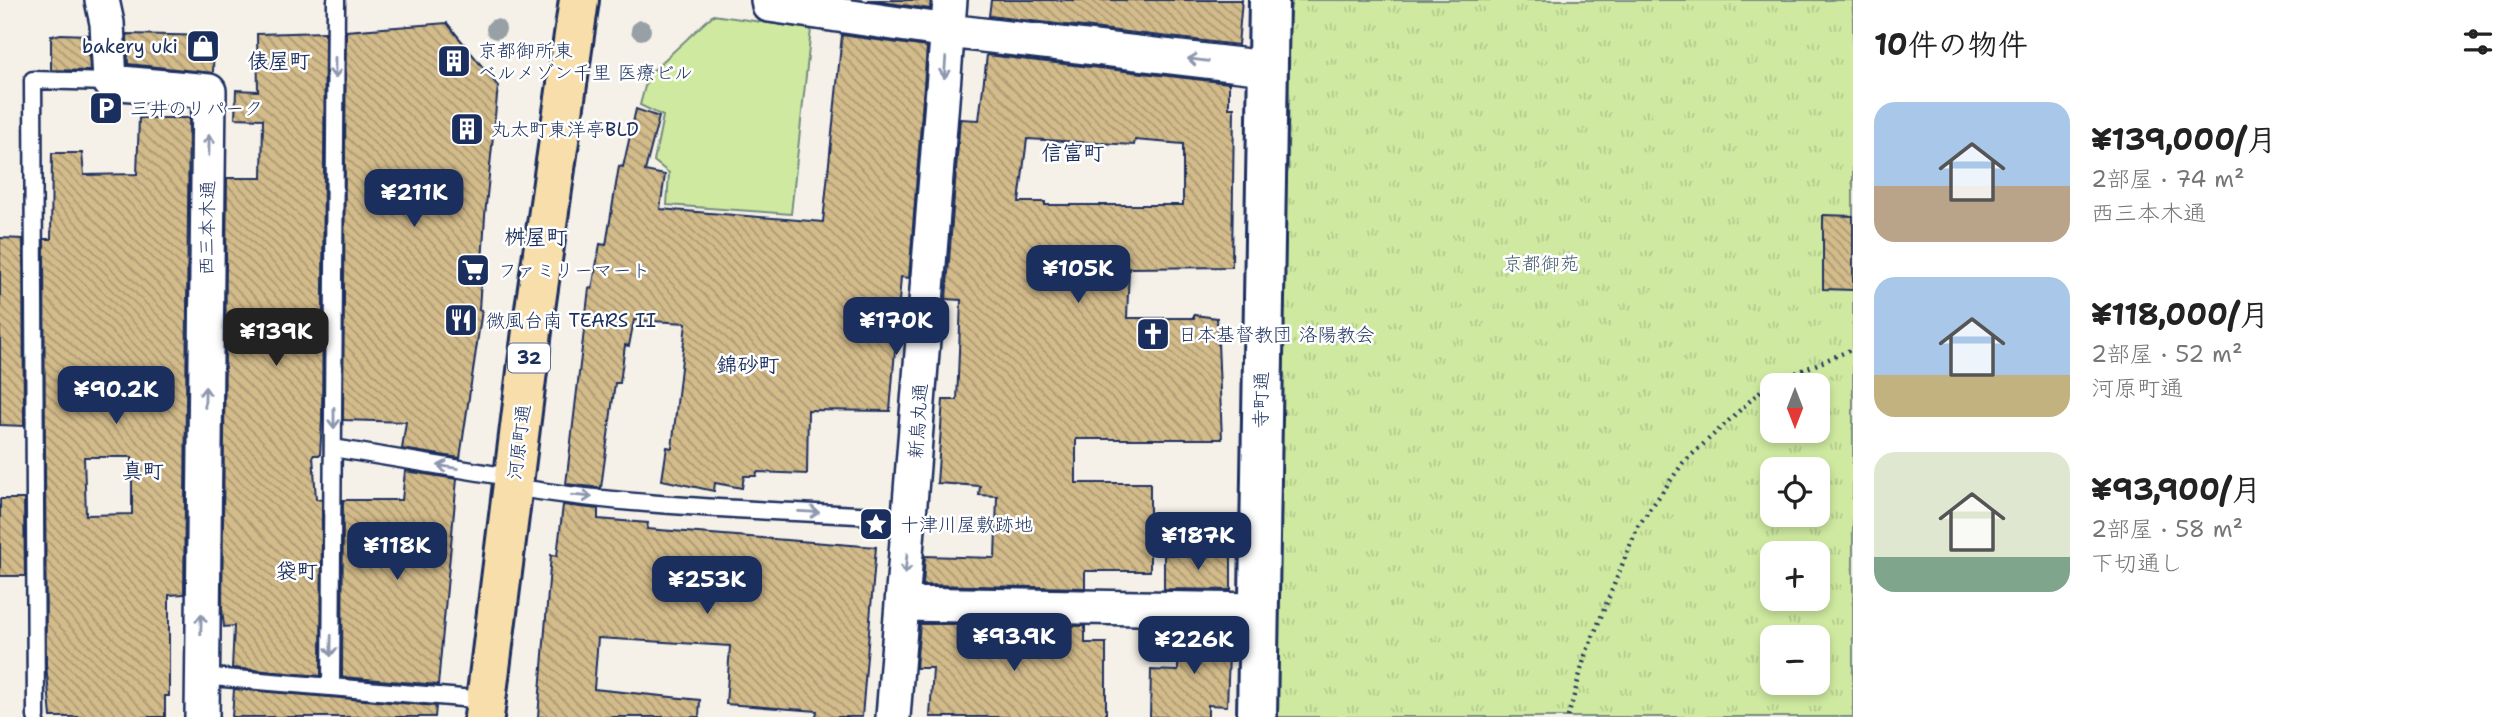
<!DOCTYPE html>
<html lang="ja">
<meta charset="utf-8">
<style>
body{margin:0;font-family:"Shantell Sans","Klee One",sans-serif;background:#f6f6f6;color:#222;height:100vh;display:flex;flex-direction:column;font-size:26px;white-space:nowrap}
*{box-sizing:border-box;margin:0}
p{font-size:23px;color:#767676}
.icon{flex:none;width:38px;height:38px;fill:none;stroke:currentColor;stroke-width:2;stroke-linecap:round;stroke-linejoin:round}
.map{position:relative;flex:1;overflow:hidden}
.sheet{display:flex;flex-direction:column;background:#fff;width:665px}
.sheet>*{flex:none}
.needle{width:46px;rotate:180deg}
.tools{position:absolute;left:1760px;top:373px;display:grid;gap:14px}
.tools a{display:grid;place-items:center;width:70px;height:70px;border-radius:14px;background:#fff;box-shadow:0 4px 10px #0003;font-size:35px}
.price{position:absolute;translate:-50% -60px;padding:0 16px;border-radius:14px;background:#1b2f5e;color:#fff;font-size:23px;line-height:46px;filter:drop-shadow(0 2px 4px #0008)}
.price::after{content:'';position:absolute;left:50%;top:42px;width:21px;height:16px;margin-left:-10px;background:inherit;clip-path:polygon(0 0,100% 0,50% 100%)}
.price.active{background:#222;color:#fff}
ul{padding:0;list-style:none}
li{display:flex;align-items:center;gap:21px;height:175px;padding:0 21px}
li span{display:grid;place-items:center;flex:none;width:196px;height:140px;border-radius:21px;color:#555}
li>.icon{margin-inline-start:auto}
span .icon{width:84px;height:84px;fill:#fffc;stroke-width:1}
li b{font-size:30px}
h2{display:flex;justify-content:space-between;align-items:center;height:84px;padding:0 21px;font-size:30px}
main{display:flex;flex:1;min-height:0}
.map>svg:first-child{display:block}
.grass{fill:#cfeaa0;stroke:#758c7f;stroke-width:2}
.park{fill:url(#park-tufts);stroke:#758c7f;stroke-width:2;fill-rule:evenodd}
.building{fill:url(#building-back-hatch);stroke:#1b2f5e;stroke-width:2;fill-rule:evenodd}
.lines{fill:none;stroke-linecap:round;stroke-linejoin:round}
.lane-casing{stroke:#1b2f5e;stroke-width:21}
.street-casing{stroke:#1b2f5e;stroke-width:38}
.secondary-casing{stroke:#1b2f5e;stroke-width:44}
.primary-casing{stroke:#1b2f5e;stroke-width:44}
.path{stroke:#1b2f5e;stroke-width:4.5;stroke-dasharray:2 5;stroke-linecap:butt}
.lane{stroke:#fff;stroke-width:16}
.street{stroke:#fff;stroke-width:33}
.secondary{stroke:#fff;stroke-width:38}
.primary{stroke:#f8deab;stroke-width:38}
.tree{fill:#96a0a5}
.oneway{stroke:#8d97ae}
.labels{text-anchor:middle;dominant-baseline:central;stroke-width:5;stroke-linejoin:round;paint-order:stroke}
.shield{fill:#fff;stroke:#5f6d8e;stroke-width:2}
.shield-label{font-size:18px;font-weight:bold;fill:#1b2f5e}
.poi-label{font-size:19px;fill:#1b2f5e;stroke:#fff;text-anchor:start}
.street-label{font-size:19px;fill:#1b2f5e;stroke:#fff}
.park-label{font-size:19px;fill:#485e6e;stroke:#fff}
.neighbourhood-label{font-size:21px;font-weight:bold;fill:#1b2f5e;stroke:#fff}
</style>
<main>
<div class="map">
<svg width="1853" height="717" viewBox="0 0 1853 717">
<defs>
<pattern id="park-tufts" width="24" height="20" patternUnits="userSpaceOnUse" patternTransform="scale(1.75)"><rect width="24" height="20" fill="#cfeaa0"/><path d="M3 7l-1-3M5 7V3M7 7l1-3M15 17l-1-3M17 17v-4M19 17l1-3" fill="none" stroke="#b1c98c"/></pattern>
<pattern id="building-back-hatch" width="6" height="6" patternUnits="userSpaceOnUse" patternTransform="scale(1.75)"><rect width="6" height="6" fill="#d3bb8a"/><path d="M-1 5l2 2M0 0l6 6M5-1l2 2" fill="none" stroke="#aa9874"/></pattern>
</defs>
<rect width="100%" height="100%" fill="#f6f1e8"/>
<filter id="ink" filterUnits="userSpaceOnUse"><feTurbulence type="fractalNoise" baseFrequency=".0143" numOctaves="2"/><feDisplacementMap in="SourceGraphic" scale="14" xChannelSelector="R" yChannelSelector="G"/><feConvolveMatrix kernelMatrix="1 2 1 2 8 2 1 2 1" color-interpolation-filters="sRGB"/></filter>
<g filter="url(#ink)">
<!-- grass -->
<path class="grass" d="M713,15L811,29L791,214L667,205L669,173L654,161L663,116L640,105L648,75Z"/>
<!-- park -->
<path class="park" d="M1292,0H1853V717H1270L1280,205L1288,169L1289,18ZM1773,385H1818V430H1773ZM1773,469H1818V514H1773ZM1773,553H1818V598H1773ZM1773,637H1818V682H1773Z"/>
<!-- building -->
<path class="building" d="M868,0H931L930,9Z
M991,0H1242L1238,45L989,16Z
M447,23L498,86L485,216L479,310H482L460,458L402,449L406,422L343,420L346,31Z
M325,32L322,420L320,455H313L316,499L322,500L321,676L232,668L234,626L224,627L222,609L227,178H262L263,119L235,118L236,90L258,91L257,34Z
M61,34L88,35L90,71L51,70V36Z
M127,34L214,36L213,73L128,64Z
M842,35L927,47L909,278L901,277L890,411L808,410L807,474L757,472L756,476H744L742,488L715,483L714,491L662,480L667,447L672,448L686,323L634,320L629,346L625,345L620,383H615L601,488L566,484L589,288L592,289L600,244L606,245L619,166L623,167L636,109L659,117L645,171L665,175L660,209L823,222Z
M987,55L1229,83V108H1234L1232,267L1129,268L1127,318H1194V315L1217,318L1222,439H1076V483H1150V571H1085V588L923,585L925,556L995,558L997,496L979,495L980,486L937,483L943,400H957L958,377L961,300L946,299L960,119L979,120ZM1027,139L1134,145L1135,140L1183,144V205H1045V202H1019Z
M139,118H189L184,594L169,595V696H165V717H51L46,664L44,239H51L52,153H82L84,175L137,174ZM84,457H132V514L86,515Z
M1823,215L1853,216V290L1823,289Z
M0,238L23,239L24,426L0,425Z
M405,471L457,479L438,685L342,677L343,500H402Z
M0,499H24L25,576H0Z
M563,505L598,509V519L648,523L647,529L876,547L862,717H816L817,711L726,704L730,646L598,638L594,689L700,700L699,717H538L551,555L557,556Z
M1164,555H1231V590L1164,589Z
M920,624H972V638L1017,640V635H1029V625L1085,626V643H1106V717H930L933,668H916Z
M1178,628L1230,629L1227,706L1208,705V717H1150L1151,670L1178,671Z
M234,689L436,706L435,717H232Z"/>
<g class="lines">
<!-- lane casing -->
<g class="lane-casing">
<path id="lane" d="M333,448L515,478
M514,487C644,509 779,510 911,518
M200,676L486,700
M331,687L336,0
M36,717L33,80L110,82"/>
</g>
<!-- street casing -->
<g class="street-casing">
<path id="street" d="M102,0L107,23L110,82L209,91L202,717
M768,0L769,5L948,31L1266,68
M902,604L1258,610
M893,717L950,0"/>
</g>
<!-- secondary casing -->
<g class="secondary-casing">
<path id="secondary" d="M1257,717L1269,0"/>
</g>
<!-- primary casing -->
<g class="primary-casing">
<path id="primary" d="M484,717L533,323L579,0"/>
</g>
<!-- path -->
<path class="path" d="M1568,717L1585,656L1638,526L1683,463L1767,385L1853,349"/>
<!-- lane -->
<use href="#lane" class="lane"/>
<!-- street -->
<use href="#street" class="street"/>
<!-- secondary -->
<use href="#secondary" class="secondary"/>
<!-- primary -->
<use href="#primary" class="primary"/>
</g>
<!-- trees -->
<g class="tree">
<circle cx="496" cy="29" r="10"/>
<circle cx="641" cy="30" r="10"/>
</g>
<!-- one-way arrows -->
<defs><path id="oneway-shaft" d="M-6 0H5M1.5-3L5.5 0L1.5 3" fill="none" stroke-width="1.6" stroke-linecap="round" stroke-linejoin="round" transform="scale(1.75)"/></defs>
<g class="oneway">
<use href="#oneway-shaft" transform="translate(1198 60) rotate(-173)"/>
<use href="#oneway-shaft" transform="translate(335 68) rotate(90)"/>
<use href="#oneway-shaft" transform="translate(945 68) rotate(94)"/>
<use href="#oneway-shaft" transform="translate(209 145) rotate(-89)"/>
<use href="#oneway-shaft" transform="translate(205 397) rotate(-89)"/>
<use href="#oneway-shaft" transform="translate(334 418) rotate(90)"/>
<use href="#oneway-shaft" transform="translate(448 467) rotate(-171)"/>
<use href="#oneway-shaft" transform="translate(582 496) rotate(5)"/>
<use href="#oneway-shaft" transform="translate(809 512) rotate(3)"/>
<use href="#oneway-shaft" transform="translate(906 564) rotate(96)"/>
<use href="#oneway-shaft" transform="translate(201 624) rotate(-89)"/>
<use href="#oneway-shaft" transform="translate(331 646) rotate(91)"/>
</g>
</g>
<!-- icons -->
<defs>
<g id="shop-square" transform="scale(1.75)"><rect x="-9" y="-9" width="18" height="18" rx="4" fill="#1b2f5e" stroke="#fff"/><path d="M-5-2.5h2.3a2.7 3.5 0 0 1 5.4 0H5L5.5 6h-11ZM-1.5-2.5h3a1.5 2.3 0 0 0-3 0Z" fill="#fff"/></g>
<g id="building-square" transform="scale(1.75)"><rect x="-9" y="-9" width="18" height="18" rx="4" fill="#1b2f5e" stroke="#fff"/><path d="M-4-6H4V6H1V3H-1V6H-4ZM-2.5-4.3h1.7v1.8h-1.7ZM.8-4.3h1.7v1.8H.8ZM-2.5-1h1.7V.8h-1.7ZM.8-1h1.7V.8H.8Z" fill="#fff"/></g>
<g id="parking-square" transform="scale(1.75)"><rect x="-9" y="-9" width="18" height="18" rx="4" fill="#1b2f5e" stroke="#fff"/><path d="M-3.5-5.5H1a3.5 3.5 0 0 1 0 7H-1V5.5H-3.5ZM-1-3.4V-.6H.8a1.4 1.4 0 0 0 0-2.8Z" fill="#fff"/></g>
<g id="supermarket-square" transform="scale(1.75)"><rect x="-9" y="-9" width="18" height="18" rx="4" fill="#1b2f5e" stroke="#fff"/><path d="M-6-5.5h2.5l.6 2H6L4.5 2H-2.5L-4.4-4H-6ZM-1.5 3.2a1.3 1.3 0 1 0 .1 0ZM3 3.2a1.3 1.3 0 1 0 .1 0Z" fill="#fff"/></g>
<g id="restaurant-square" transform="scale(1.75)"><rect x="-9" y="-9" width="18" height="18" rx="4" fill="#1b2f5e" stroke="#fff"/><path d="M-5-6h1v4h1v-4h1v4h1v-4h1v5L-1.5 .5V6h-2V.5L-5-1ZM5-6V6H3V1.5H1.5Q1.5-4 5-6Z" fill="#fff"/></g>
<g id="church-square" transform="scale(1.75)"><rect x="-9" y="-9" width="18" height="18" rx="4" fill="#1b2f5e" stroke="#fff"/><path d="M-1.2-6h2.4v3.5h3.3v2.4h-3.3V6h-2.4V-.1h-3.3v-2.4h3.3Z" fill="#fff"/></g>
<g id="sight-square" transform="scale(1.75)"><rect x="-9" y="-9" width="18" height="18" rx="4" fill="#1b2f5e" stroke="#fff"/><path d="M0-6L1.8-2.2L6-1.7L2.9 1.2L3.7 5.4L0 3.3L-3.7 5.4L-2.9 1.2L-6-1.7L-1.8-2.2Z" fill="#fff"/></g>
</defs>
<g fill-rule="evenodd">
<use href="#shop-square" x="203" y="46"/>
<use href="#building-square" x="454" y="61"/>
<use href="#parking-square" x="106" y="108"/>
<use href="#building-square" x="467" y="129"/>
<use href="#supermarket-square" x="473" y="270"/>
<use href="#restaurant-square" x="461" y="320"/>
<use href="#church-square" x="1153" y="334"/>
<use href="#sight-square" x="876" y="524"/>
</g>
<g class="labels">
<!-- shield labels -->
<rect class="shield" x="508" y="343.5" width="42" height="29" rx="5"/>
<g class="shield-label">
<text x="529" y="358">32</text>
</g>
<!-- poi labels -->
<g class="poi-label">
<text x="178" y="46" text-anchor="end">bakery uki</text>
<text x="478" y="50">京都御所東<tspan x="478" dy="22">ベルメゾン千里 医療ビル</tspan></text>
<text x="130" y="108">三井のリパーク</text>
<text x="491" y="129">丸太町東洋亭BLD</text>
<text x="498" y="270">ファミリーマート</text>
<text x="486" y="320">微風台南 TEARS II</text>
<text x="1178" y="334">日本基督教団 洛陽教会</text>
<text x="900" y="524">十津川屋敷跡地</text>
</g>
<!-- street labels -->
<g class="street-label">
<text transform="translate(207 228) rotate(-89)">西三本木通</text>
<text transform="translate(1261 400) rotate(-89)">寺町通</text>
<text transform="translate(918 421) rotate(-86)">新烏丸通</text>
<text transform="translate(519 442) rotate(-83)">河原町通</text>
</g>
<!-- park labels -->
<g class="park-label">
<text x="1541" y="263">京都御苑</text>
</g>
<!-- neighbourhood labels -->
<g class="neighbourhood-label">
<text x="279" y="61">俵屋町</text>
<text x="1073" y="153">信富町</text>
<text x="536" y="237">桝屋町</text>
<text x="748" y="365">錦砂町</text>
<text x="143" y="471">真町</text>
<text x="297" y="571">袋町</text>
</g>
</g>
</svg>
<div class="tools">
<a><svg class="needle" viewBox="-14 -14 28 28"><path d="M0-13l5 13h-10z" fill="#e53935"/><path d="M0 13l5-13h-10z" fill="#767676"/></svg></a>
<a><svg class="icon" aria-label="locate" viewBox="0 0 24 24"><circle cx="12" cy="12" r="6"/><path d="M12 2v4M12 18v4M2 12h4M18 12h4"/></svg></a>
<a>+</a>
<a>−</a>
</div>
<b class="price" style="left:414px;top:229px">¥211K</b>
<b class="price" style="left:1078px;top:305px">¥105K</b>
<b class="price" style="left:896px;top:357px">¥170K</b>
<b class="price active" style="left:276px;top:368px">¥139K</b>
<b class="price" style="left:116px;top:426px">¥90.2K</b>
<b class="price" style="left:1198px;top:572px">¥187K</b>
<b class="price" style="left:397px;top:582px">¥118K</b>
<b class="price" style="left:707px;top:616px">¥253K</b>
<b class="price" style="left:1014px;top:673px">¥93.9K</b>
<b class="price" style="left:1194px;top:676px">¥226K</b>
</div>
<section class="sheet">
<h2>10件の物件<svg class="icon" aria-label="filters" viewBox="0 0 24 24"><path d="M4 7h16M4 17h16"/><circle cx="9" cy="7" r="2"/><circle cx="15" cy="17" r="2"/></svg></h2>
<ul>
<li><span style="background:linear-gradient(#a9c7e8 60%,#b9a48a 0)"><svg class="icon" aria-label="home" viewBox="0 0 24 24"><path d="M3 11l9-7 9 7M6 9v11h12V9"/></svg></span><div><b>¥139,000/月</b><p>2部屋 · 74 m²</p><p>西三本木通</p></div></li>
<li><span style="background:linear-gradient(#a9c7e8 70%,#c2b280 0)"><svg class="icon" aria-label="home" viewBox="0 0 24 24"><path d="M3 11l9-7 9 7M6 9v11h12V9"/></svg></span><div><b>¥118,000/月</b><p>2部屋 · 52 m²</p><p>河原町通</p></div></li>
<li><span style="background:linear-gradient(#dfe7d0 75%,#7fa58c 0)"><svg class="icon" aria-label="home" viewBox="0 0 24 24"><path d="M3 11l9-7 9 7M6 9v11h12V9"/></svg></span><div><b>¥93,900/月</b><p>2部屋 · 58 m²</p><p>下切通し</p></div></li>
</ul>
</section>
</main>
